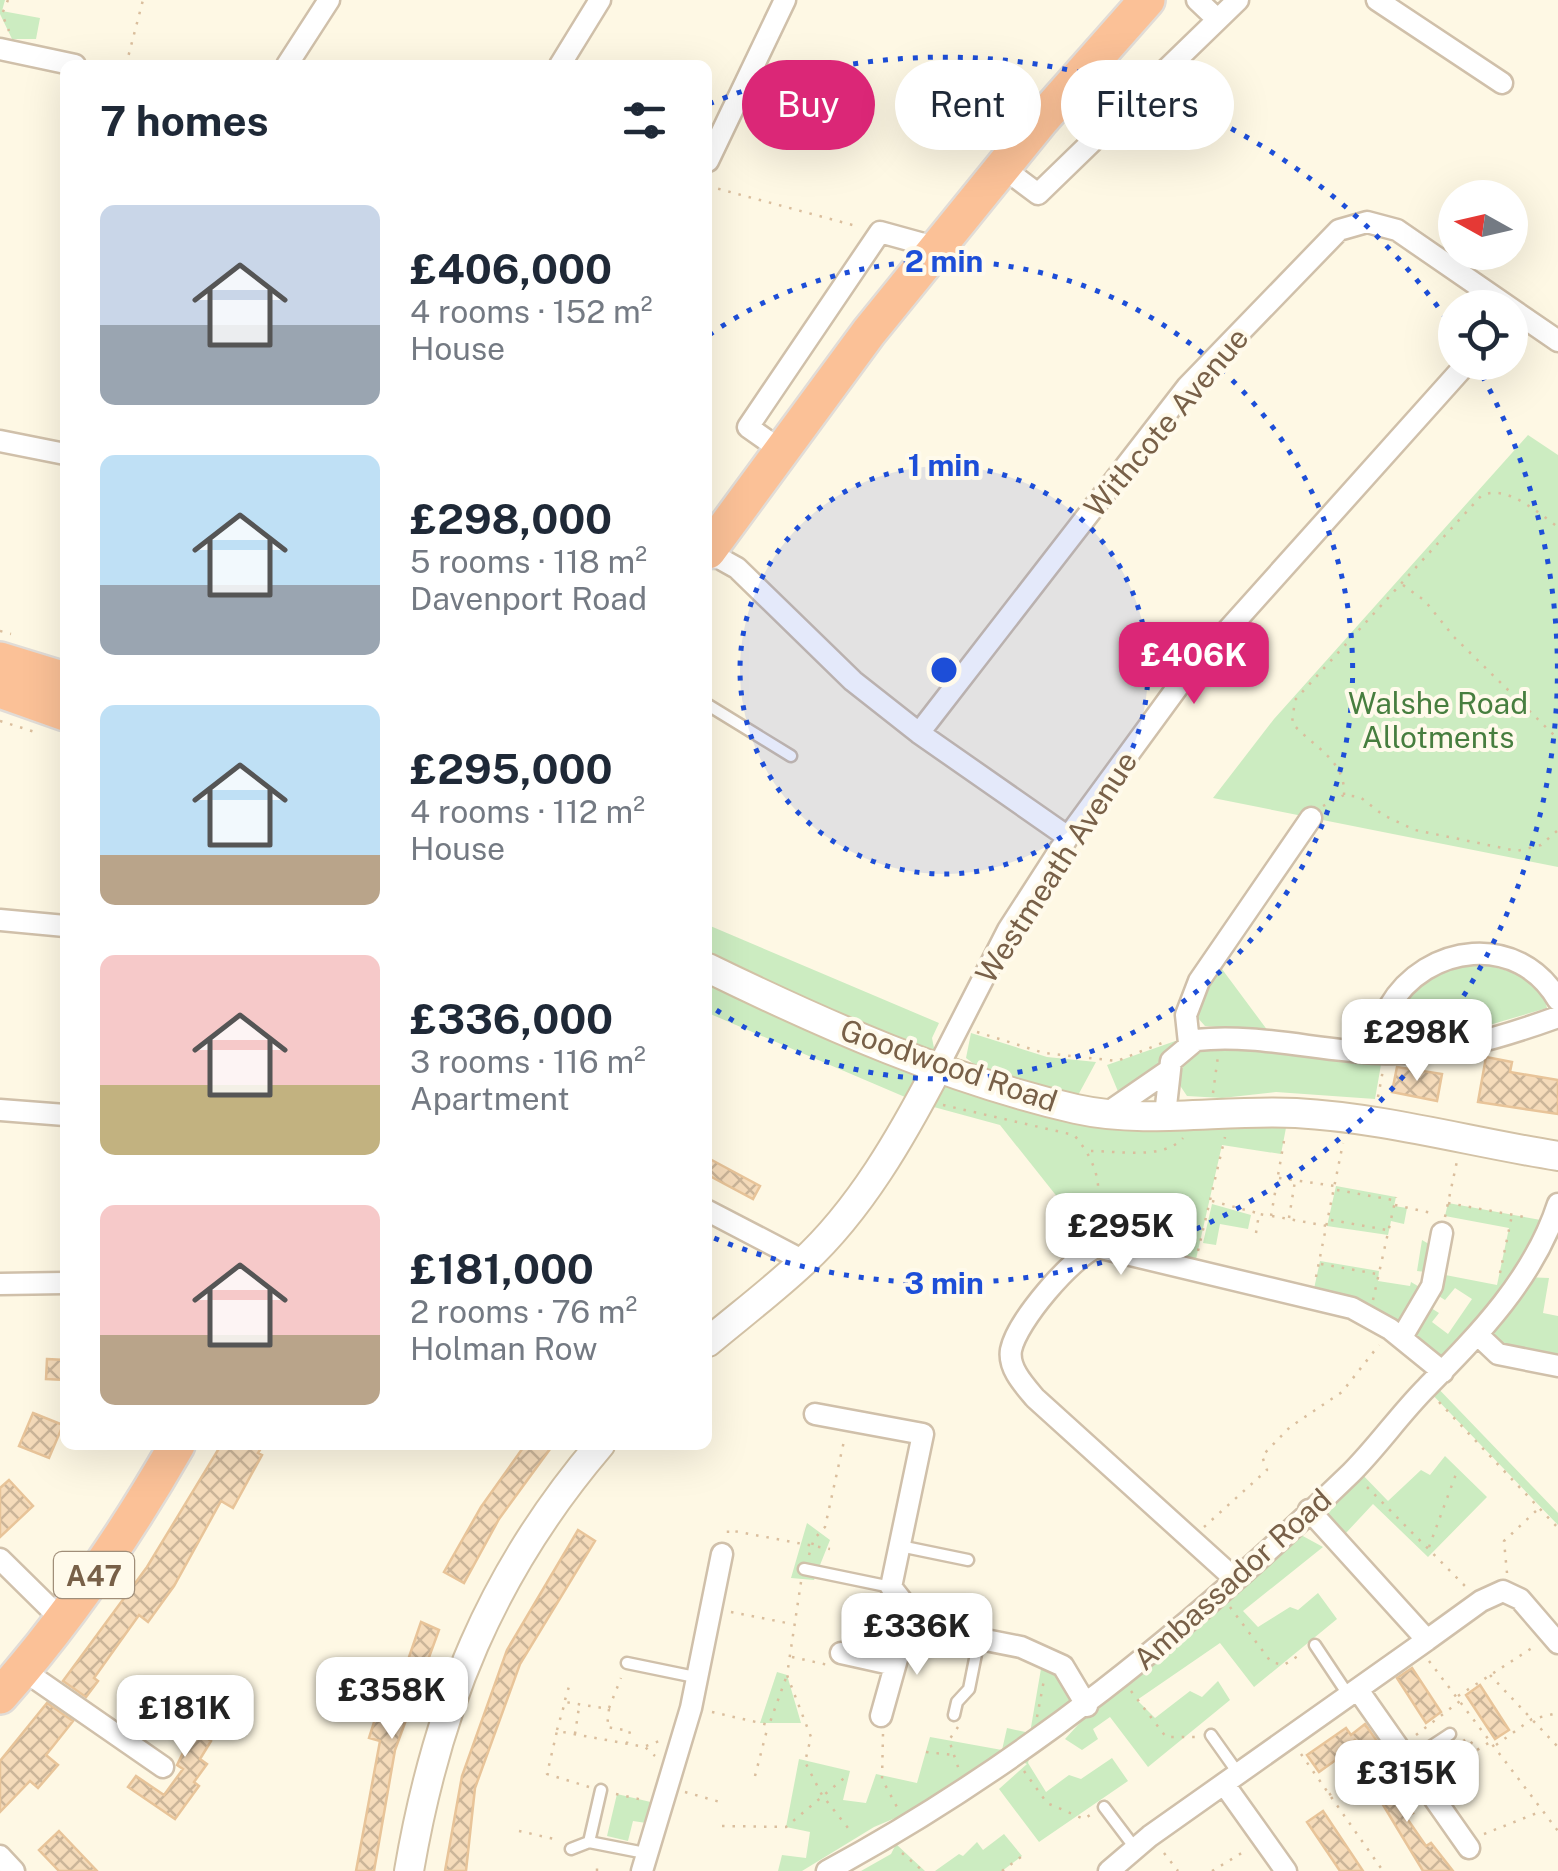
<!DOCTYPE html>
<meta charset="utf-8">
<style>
body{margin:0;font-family:"Public Sans",sans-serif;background:#f6f6f7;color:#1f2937;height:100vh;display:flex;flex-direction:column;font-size:38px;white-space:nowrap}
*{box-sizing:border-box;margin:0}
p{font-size:32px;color:#747a83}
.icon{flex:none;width:55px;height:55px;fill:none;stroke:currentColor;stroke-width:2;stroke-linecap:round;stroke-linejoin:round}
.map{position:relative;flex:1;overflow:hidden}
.sheet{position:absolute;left:60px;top:60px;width:652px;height:1390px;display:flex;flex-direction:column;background:#fff;border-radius:15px;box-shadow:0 10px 40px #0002}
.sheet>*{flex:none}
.top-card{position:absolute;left:742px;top:60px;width:665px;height:90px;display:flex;gap:20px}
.needle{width:65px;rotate:278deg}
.controls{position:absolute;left:1438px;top:180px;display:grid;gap:20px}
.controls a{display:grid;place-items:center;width:90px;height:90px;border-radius:50%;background:#fff;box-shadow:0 10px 40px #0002;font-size:50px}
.price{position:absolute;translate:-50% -85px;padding:0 22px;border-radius:20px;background:#fff;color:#222;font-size:32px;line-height:65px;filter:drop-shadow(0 2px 5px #0008)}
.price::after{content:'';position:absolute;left:50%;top:60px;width:30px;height:22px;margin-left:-15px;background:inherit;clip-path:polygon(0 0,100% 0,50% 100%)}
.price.active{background:#db2777;color:#fff}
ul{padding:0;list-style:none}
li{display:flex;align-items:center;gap:30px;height:250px;padding:0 40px}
li span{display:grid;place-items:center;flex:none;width:280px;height:200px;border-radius:15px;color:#555}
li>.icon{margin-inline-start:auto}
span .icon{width:120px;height:120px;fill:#fffc;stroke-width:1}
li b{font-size:42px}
h2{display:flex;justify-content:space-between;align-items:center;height:120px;padding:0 40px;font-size:42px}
.tag{padding:0 35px;border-radius:45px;background:#fff;box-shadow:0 10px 40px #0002;font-size:35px;line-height:90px}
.tag.active{background:#db2777;color:#fff}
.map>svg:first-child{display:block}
.green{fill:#ccecc1}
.building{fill:url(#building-cross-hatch);stroke:#e8c499;stroke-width:2.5}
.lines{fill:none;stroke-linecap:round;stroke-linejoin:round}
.lane-casing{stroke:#d0c0aa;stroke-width:15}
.street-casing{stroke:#d0c0aa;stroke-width:25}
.secondary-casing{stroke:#d3c2a6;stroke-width:32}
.highway-casing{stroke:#e1dcd7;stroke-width:40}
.path{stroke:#dabe9d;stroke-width:2.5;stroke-dasharray:2.5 8;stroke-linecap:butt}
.lane{stroke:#fff;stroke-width:10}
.street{stroke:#fff;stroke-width:20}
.secondary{stroke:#fff;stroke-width:28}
.highway{stroke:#fbc197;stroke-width:35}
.ring{fill:none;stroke:#1d4ed8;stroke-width:5;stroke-dasharray:5 10}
.labels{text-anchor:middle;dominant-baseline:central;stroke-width:8;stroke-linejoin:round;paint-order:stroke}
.shield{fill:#fffaeb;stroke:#a08e79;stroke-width:2.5}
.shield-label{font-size:28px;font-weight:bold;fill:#786048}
.street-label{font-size:30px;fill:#786048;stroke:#fffaeb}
.park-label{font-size:30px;fill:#477e3f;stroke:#fffaeb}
.centre{fill:#1d4ed8;stroke:#fffaeb;stroke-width:5}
.ring-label{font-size:30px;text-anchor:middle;font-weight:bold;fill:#1d4ed8;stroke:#fffaeb;stroke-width:8;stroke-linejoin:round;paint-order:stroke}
</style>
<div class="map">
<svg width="1558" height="1871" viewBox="0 0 1558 1871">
<defs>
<pattern id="building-cross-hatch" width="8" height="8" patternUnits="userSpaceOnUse" patternTransform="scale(2.5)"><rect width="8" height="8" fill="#f5dbba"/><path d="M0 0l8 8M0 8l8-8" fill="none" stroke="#cbb599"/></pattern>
</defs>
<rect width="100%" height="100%" fill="#fef8e4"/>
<!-- green -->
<path class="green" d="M0,0H5L2,11L40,18L36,39H12L0,14Z
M1528,435L1558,455V867L1213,798L1274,719Z
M708,925L939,1023L932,1038L938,1068L1073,1113L1289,1112L1281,1154L1222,1145L1194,1268L1097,1247L1000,1125L919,1103L708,1013Z
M1216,961L1268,1031L1205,1026L1188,1007Z
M1477,962L1525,976L1543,991L1547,1008L1469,1031L1390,1039C1390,993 1436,968 1477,962Z
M971,1033L1047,1057L1096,1062L1076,1099L978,1067L966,1058Z
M1181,1039L1151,1079L1122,1101L1107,1065Z
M1222,1047L1382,1059L1375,1099L1276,1092L1222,1098L1187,1096L1179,1084L1184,1061L1202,1049Z
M1336,1186L1396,1197L1394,1206L1407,1208L1404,1224L1391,1221L1388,1235L1327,1226Z
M1448,1203L1552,1222L1523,1277L1549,1278L1543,1313L1558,1316V1366L1479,1336L1443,1372L1421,1355L1312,1298L1320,1261L1379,1271L1378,1281L1410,1286L1411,1282L1428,1292L1423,1303L1439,1313L1432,1322L1448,1334L1472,1299L1455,1288L1445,1300L1437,1295L1434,1273L1417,1271L1422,1240L1439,1250L1435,1273L1497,1285L1509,1228L1445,1216Z
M1212,1204L1251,1215L1248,1229L1220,1224L1216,1245L1203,1243Z
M1432,1382L1558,1513V1525L1426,1388Z
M1445,1456L1487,1497L1428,1557L1373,1504L1345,1534L1317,1503L1356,1468L1388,1501L1421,1470L1430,1475Z
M807,1523L830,1540L814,1580L791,1578Z
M1301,1535L1323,1547L1243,1611L1258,1627L1290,1607L1298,1610L1318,1593L1337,1619L1254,1687L1220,1643L1137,1700L1155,1718L1190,1691L1202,1697L1218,1681L1230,1700L1148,1767L1110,1717L1093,1729L1098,1739L1082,1750L1065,1739L1122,1677Z
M1043,1657L1087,1706L1032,1747L1028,1763L1046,1792L1069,1775L1081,1779L1112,1758L1128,1781L1039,1842L999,1789L1027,1764L1015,1759L966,1788L874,1827L802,1871H778L782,1855L806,1858L810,1832L786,1827L799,1759L850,1771L843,1800L866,1803L876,1774L917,1783L930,1737L1002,1750L1007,1728L1030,1733Z
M777,1672L787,1675L801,1723H760Z
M617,1794L659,1804L653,1824L633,1821L628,1841L607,1836Z
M1004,1834L1022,1856L1002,1871H935L959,1854L963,1856L977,1842L983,1850Z
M896,1844L925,1871H861L891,1854Z"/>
<!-- building -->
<path class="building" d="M1486,1057L1512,1062L1510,1072L1558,1080V1114L1478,1102Z
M1397,1067L1442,1074L1437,1101L1392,1092Z
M708,1158L760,1186L753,1199L708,1175Z
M47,1359L65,1360V1380L46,1379Z
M33,1413L63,1425L49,1458L19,1446Z
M221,1445H263L258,1453L262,1455L233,1508L221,1501L174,1586L148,1622L139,1615L94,1678L98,1681L86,1697L63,1681L147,1567Z
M525,1445H553L499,1519L464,1583L444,1572L481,1507Z
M9,1480L33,1506L0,1537V1488Z
M578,1530L595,1541L520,1664L475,1788L466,1871H445L462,1776L507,1650Z
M421,1622L439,1630L395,1750L374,1871H356L380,1741L369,1738L382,1697L394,1701Z
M1412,1668L1441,1712L1426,1723L1397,1678Z
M1480,1685L1509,1730L1495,1739L1466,1695Z
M181,1692L229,1726L223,1735L214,1730L208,1739L211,1741L200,1759L207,1764L194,1782L199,1786L175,1819L128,1787L136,1776L164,1795L183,1769L177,1765L196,1726L191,1723L194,1719L173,1707Z
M47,1703L73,1721L46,1755L58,1765L38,1788L30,1781L0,1812V1761Z
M1365,1724L1377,1741L1364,1751L1354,1739L1358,1744L1319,1772L1307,1755L1346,1728L1351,1735Z
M1379,1772H1384L1413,1813L1406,1817L1426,1846L1431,1843L1453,1871H1423L1368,1780Z
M1323,1811L1363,1871H1340L1307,1822Z
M59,1831L97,1871H59L39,1850Z"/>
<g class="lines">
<!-- lane casing -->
<g class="lane-casing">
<path id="lane" d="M708,705L791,756
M900,1546L968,1560
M804,1569L891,1587
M1315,1645L1349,1696
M627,1663L695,1677
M954,1715L957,1702L969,1689L979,1639
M1211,1735L1238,1773
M1409,1761L1450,1734
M601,1790L589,1842L645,1853
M1104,1807L1135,1848
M571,1849L589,1842"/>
</g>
<!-- street casing -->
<g class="street-casing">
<path id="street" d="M1197,0L1217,19
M1377,0L1502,83
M0,49L75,65
M287,65L329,0
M560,65L600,0
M708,161L785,0
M1002,167L1038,194L1238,0
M0,441L65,454
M779,449L748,427L880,232L938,248
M708,557L719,558L737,568L853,681L919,733L1068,837
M919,733L1187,387L1339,230L1367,222L1397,230L1558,341
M0,920L65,926
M1189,1043L1186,1015L1199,981L1311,818
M1378,1053C1380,1038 1382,1020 1389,1007C1426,943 1519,932 1558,1000
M938,1067L1008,930L1068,837L1182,681L1468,362
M0,1110L65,1115
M1107,1113L1168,1071
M1165,1115L1171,1061L1196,1040C1255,1033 1319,1051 1379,1053C1441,1056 1500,1038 1558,1017
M708,1211L804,1261
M0,1284L65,1283
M1479,1336L1498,1354L1558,1366
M1402,1337L1432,1286L1442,1233
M815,1414L923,1434L891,1587L917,1620L930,1629L1021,1647L1063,1666L1087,1706
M0,1559L62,1620
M1235,1579L1035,1398C1024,1385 1008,1368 1011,1350C1017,1321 1072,1257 1097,1247L1352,1308L1390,1329L1443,1372
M1427,1640L1481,1601L1503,1591L1520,1599L1558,1643
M841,1653L895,1665
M23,1670L163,1767
M1358,1690L1469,1848
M881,1716L904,1634L917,1620
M1224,1784L1286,1871
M0,1856L14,1871
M642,1871L691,1708L722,1554
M827,1871C1022,1766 1192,1627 1351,1473C1378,1446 1400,1414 1427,1387C1479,1334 1534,1278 1558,1204
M1109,1871L1150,1836L1427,1640L1309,1510"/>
</g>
<!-- secondary casing -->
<g class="secondary-casing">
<path id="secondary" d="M708,968C825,1025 949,1080 1076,1109C1148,1125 1224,1109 1296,1113C1385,1118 1470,1142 1558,1156
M708,1342C739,1316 772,1291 802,1263C860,1210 902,1136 938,1067
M409,1871C437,1707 491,1573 600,1445"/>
</g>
<!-- highway casing -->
<g class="highway-casing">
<path id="highway" d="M708,551L869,332L1041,120L1147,0
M0,660L65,680
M0,690L65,713
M0,1696C68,1619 126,1534 177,1445"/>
</g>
<!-- path -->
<path class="path" d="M8,0L2,14L9,31
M126,65L143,0
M708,186L860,227
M1403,585L1425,601L1454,637L1558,739
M0,631L11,634
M0,721L35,732
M1344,795C1346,760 1313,747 1292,723L1295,700L1481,496C1506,483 1538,513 1558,527
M1323,806L1344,795L1360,797L1383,815L1415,830L1517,851L1541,845L1558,830
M977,1032L1044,1053L1117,1061L1162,1043
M1213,1093L1218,1056
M1378,1097L1383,1070
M943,1105L1074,1135C1099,1164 1105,1192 1091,1229
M1091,1151C1119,1151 1163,1160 1183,1138
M1279,1178L1335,1186
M1337,1190L1393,1200
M1212,1201L1257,1213
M1448,1203L1530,1218
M1395,1205L1436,1214
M1272,1216L1327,1226
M1445,1217L1457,1161
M1289,1218L1295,1181
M1331,1220L1387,1230
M1256,1233L1259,1214L1271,1216L1285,1135
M1198,1251L1225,1137
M1321,1264L1377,1274
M1500,1273L1512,1215
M1316,1277L1343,1143
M1373,1300L1396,1197
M1439,1402L1558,1528
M1367,1487L1467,1588
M1204,1527L1267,1470L1262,1456L1290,1427L1342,1392L1379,1345
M728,1533V1530L830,1549
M1429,1547L1456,1474
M809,1555L814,1539L825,1527L844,1441
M1507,1573L1504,1541L1537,1510
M801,1582L787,1675L811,1737L805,1762L822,1795L852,1833
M1230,1607L1271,1662L1284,1665L1301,1654
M731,1612L792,1624
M792,1657L828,1665
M1429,1661L1558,1831
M1490,1675L1558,1747
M1131,1691L1166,1737H1200
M1458,1696L1535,1646
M565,1700L570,1683
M609,1708L621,1678
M712,1712L769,1725L787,1675
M1037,1717L1044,1680
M958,1727L949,1740L959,1770
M557,1730L565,1702L609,1709L607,1727L630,1731L627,1743
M575,1734L579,1707
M883,1734L882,1779L897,1807
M1416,1735L1460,1701
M1463,1741L1468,1738L1477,1750L1490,1742
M1496,1745L1532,1719L1558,1713
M646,1746L662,1740
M926,1752L954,1755
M1301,1754L1383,1871
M1024,1771L1047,1803L1084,1819L1090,1815
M1442,1775L1476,1751
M755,1776L768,1726
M589,1787L547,1774L557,1731L645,1747L655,1756
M685,1792L720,1802
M616,1794L643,1800
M1329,1795L1381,1760
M722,1826L786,1827L849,1774
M519,1831L559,1840
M1484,1834L1542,1811
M902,1853L923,1871
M1164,1853L1178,1871
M597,1871V1867
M1002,1871L1022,1856
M1212,1871L1245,1851"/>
<!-- lane -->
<use href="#lane" class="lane"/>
<!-- street -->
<use href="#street" class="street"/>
<!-- secondary -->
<use href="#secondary" class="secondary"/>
<!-- highway -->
<use href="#highway" class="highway"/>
</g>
<!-- distance rings -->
<circle cx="944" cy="670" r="204" fill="#1d4ed8" fill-opacity=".12"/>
<g class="ring">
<circle cx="944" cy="670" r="204"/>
<path d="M709 335A409 409 0 1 1 709 1005"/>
<path d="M709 104A613 613 0 0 1 1452 327M1475 363A613 613 0 0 1 709 1236"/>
</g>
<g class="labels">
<!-- shield labels -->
<rect class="shield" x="54" y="1552" width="80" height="46" rx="8"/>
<g class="shield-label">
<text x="94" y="1575">A47</text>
</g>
<!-- street labels -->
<g class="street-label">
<text transform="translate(1166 422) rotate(-50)">Withcote Avenue</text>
<text transform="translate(1056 867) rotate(-57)">Westmeath Avenue</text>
<text transform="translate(949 1065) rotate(19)">Goodwood Road</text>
<text transform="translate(1232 1579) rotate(-42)">Ambassador Road</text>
</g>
<!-- park labels -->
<g class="park-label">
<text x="1438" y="703">Walshe Road<tspan x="1438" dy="34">Allotments</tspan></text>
</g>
</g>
<circle cx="944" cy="670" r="15" class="centre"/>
<g class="ring-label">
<text x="944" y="272">2 min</text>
<text x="944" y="476">1 min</text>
<text x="944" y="1294">3 min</text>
</g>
</svg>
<div class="controls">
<a><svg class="needle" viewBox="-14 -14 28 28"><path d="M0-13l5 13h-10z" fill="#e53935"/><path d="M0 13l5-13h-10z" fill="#747a83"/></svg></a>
<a><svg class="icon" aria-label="locate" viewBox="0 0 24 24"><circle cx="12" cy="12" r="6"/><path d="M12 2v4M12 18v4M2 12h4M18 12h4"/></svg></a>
</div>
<b class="price active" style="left:1194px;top:707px">£406K</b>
<b class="price" style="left:1417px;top:1084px">£298K</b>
<b class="price" style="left:1121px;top:1278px">£295K</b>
<b class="price" style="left:917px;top:1678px">£336K</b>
<b class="price" style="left:392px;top:1742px">£358K</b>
<b class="price" style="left:185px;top:1760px">£181K</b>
<b class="price" style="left:1407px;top:1825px">£315K</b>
<div class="top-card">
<a class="tag active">Buy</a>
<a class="tag">Rent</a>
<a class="tag">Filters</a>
</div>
<section class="sheet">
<h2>7 homes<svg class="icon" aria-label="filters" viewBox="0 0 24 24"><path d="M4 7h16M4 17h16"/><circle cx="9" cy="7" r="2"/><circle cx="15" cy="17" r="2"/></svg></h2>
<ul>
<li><span style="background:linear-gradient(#c9d6e8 60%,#9aa5b1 0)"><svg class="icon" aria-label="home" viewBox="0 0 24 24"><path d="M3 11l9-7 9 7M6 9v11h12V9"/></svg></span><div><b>£406,000</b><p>4 rooms · 152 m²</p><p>House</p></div></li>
<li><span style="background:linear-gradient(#bfe0f5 65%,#9aa5b1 0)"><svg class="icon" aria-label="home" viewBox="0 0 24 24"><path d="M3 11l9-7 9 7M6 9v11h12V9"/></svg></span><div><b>£298,000</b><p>5 rooms · 118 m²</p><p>Davenport Road</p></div></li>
<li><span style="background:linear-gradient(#bfe0f5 75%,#b9a48a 0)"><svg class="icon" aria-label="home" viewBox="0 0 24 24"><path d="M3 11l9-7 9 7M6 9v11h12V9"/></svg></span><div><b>£295,000</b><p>4 rooms · 112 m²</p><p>House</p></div></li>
<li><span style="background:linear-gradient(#f6c9c9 65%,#c2b280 0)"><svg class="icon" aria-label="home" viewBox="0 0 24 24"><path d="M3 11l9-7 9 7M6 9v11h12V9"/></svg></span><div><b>£336,000</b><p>3 rooms · 116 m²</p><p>Apartment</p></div></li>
<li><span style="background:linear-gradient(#f6c9c9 65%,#b9a48a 0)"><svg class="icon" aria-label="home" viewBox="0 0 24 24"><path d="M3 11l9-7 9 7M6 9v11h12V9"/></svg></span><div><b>£181,000</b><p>2 rooms · 76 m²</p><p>Holman Row</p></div></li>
</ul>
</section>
</div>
